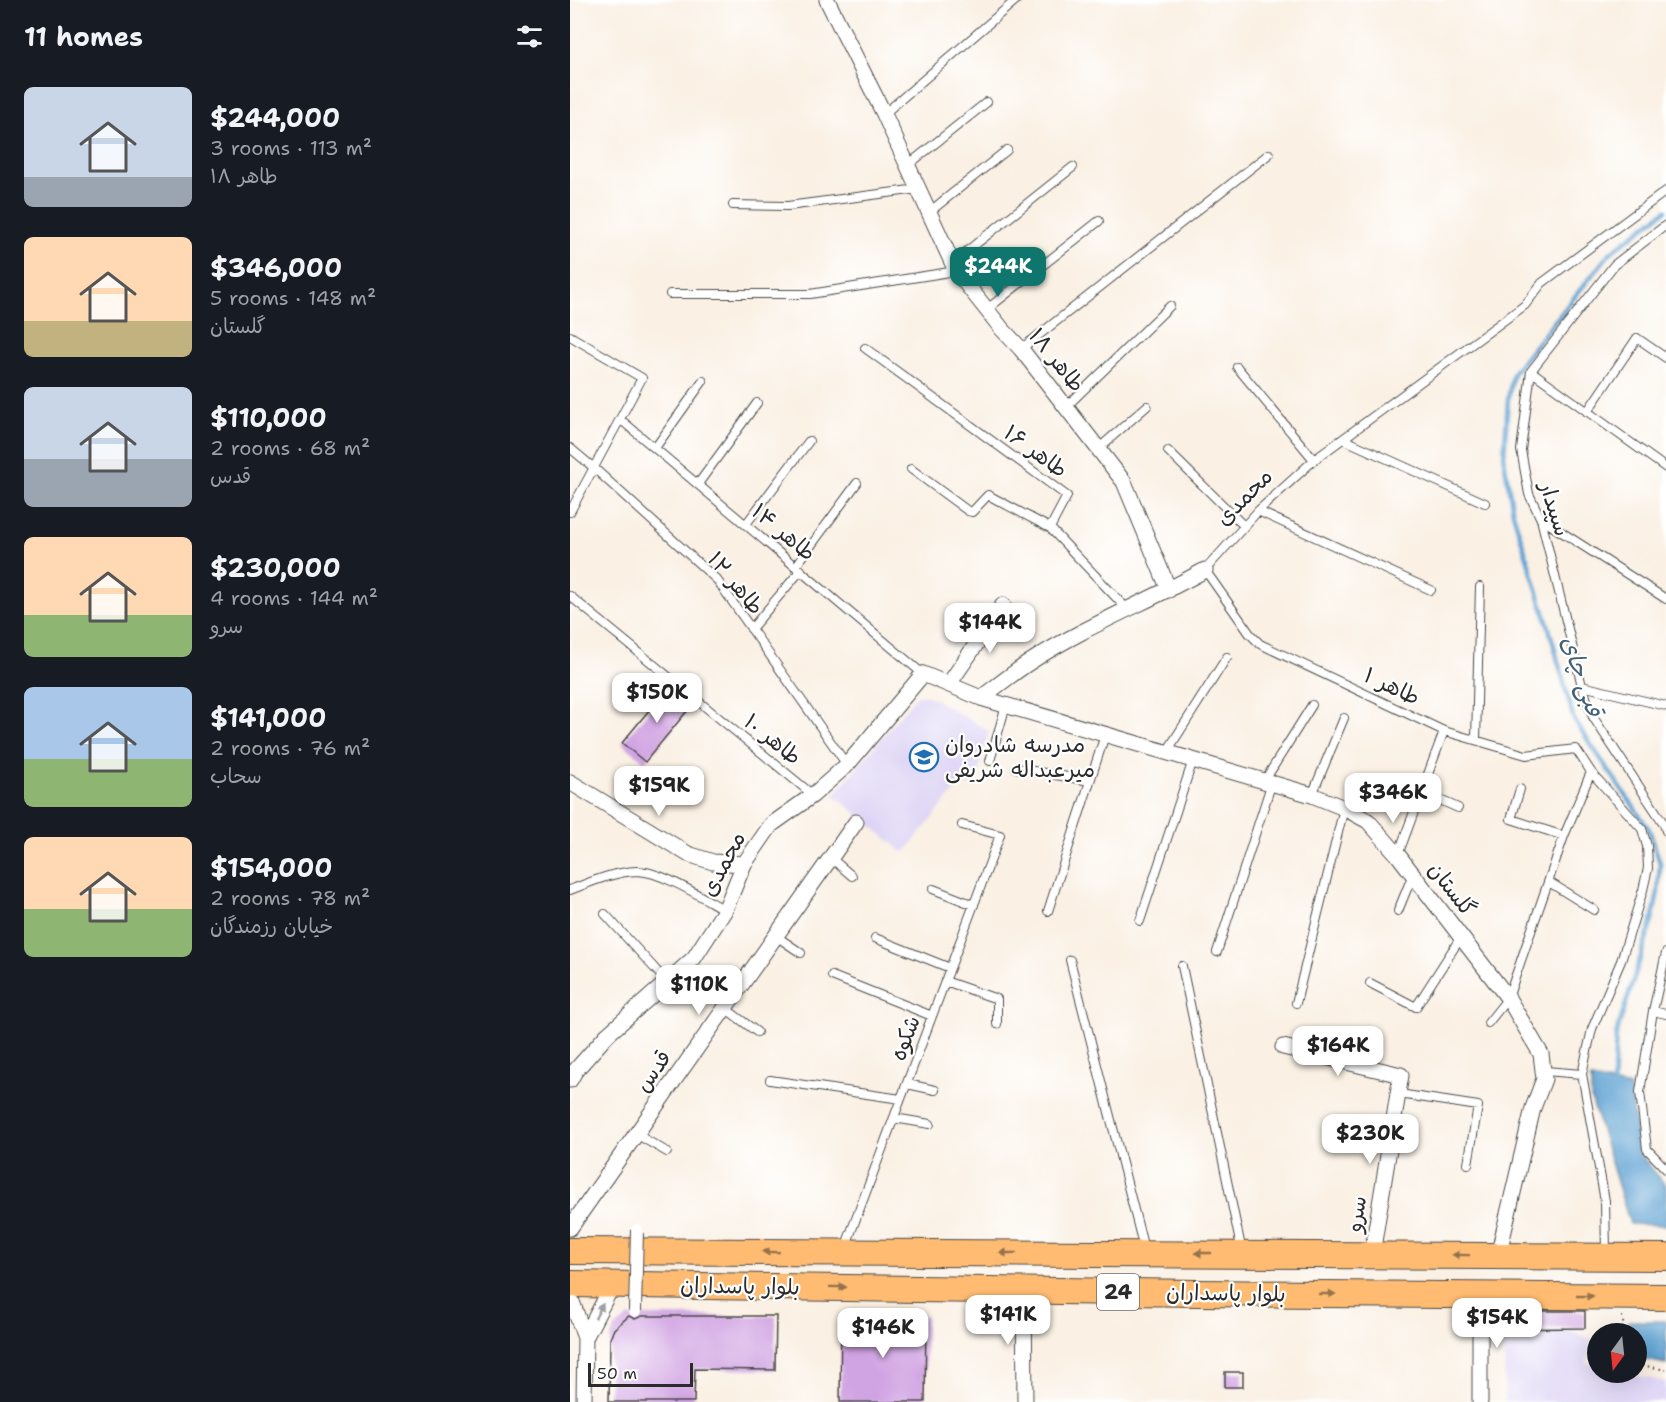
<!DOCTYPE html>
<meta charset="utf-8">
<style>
body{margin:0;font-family:"Shantell Sans","Playpen Sans Arabic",sans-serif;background:#242831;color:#f1f3f6;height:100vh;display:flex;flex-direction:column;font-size:22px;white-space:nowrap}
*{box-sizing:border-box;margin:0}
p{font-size:20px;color:#9ea1a6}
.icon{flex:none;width:33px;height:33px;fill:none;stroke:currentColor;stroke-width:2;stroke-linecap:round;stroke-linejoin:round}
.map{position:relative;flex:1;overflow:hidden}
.side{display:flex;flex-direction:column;background:#171b24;width:570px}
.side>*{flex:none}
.needle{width:39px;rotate:195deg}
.buttons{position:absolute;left:1017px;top:1323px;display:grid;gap:12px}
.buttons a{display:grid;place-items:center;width:60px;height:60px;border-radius:50%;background:#171b24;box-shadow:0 6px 24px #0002;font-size:30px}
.scale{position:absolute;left:18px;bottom:15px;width:105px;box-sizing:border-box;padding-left:6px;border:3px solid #2b2b2b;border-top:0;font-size:16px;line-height:21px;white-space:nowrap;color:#2b2b2b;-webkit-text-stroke:4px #fff;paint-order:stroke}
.price{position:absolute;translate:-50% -51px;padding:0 14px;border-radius:12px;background:#fff;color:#222;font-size:20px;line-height:39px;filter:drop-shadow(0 2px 3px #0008)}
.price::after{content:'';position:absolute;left:50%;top:36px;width:18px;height:14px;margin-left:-9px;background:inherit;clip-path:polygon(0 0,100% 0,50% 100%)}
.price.on{background:#0f766e;color:#fff}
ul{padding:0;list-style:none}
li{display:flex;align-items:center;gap:18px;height:150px;padding:0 24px}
li span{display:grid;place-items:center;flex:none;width:168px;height:120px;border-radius:9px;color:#555}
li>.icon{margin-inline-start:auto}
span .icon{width:72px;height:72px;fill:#fffc;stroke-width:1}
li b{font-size:26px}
h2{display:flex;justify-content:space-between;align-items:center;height:72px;padding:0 24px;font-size:26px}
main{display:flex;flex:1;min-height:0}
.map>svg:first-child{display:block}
.built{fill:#ded5f5}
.water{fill:#5da1d2;stroke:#44667e;stroke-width:1.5}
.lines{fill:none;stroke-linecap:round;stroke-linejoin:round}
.stream{stroke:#5da1d2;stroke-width:4.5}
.building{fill:#d0a3e2}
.service-casing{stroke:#4a4947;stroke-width:10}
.minor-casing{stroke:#4a4947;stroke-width:17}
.trunk-casing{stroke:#4a4947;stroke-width:28}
.path{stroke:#4a4947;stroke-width:2;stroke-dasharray:1.5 4.5;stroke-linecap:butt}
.service{stroke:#fff;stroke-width:8}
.minor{stroke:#fff;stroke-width:15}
.trunk{stroke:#ffbb71;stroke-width:26}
.pedestrian-bridge-casing{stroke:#4a4947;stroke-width:14;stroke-linecap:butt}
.pedestrian-bridge{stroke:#fff;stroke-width:12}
.oneway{fill:#95734e}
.oneway2{fill:#a0a0a0}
.labels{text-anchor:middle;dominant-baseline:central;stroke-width:4.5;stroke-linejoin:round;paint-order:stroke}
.shield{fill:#fff;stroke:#6b6b6b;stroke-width:1.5}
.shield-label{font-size:21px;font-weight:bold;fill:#2b2b2b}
.street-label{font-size:22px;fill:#2b2b2b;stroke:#fff}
.poi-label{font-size:22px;fill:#2b2b2b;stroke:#fff;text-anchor:start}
.water-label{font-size:24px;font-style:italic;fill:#426076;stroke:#fff}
</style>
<main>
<section class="side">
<h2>11 homes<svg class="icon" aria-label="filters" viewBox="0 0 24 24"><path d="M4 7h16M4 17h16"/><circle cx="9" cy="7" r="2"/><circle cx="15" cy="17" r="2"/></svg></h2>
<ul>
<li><span style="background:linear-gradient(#c9d6e8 75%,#9aa5b1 0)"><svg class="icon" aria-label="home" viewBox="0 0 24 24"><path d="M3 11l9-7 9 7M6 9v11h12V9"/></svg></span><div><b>$244,000</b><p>3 rooms · 113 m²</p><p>طاهر ۱۸</p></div></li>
<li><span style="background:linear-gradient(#ffd9b3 70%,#c2b280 0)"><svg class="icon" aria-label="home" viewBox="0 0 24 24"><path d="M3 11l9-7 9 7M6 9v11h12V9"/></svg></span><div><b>$346,000</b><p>5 rooms · 148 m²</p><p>گلستان</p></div></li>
<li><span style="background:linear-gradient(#c9d6e8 60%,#9aa5b1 0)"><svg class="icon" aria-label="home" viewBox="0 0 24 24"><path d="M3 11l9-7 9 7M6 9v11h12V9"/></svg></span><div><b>$110,000</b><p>2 rooms · 68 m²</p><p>قدس</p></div></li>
<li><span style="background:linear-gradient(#ffd9b3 65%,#8fb573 0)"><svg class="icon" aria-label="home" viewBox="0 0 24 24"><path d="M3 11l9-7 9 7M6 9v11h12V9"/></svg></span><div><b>$230,000</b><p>4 rooms · 144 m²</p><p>سرو</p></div></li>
<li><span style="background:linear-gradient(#a9c7e8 60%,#8fb573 0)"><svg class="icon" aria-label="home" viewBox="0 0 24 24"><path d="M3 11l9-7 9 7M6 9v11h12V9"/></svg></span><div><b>$141,000</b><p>2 rooms · 76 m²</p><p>سحاب</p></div></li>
<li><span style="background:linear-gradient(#ffd9b3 60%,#8fb573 0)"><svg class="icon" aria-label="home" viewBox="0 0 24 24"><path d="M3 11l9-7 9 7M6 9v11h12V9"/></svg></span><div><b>$154,000</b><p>2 rooms · 78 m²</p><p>خیابان رزمندگان</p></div></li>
</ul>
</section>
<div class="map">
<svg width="1096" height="1402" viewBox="0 0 1096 1402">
<rect width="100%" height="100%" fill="#fff"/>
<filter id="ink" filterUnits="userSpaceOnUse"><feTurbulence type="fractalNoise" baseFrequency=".0167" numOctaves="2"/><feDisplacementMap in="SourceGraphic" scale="12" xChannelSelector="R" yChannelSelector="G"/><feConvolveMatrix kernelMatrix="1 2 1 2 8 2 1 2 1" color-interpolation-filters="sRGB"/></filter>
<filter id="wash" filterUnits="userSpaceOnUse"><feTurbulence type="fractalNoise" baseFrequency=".008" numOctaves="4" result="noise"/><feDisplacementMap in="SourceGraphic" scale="24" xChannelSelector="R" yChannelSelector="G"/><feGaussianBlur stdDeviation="1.35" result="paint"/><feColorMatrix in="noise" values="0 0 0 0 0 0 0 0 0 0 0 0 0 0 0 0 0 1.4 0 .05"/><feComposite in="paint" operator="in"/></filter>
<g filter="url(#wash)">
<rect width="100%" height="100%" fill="#faf0e3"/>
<!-- built -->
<path class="built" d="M347,695L359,696L419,731L405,786L391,783L334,853L264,795Z
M1000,1331L1022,1339L1017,1363L1027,1365L1028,1372L1056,1373L1096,1382V1402H935L934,1332Z"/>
<!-- water -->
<path class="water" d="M1021,1079L1060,1087L1069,1153L1096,1186V1225L1060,1224L1021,1098Z
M1058,1321H1096V1364L1067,1358L1066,1334L1059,1333Z"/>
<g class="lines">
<!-- stream -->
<path class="stream" d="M1043,1088L1046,1035L1082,921L1088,892L1090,863L1079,829L1004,720L979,628L943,513L934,459L938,399L943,373L1040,253L1096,210"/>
</g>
<g id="blocks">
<!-- building -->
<path class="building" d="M99,686L122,705L75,762L52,743Z
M934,1311H1015V1328L935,1329Z
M59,1316L65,1319L72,1316H206L205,1370L125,1369L124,1402H39L40,1339L44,1329Z
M271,1316H356L355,1402H270Z
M655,1372H673V1387H655Z"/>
</g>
</g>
<g filter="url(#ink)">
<use href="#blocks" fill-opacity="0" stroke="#4a4947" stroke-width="1.5"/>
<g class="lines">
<!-- service casing -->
<g class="service-casing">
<path id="service" d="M314,114L446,0
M338,165L417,102
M163,205L218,206L348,189
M358,213L437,150
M1096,225L1044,265L961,371L951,450L959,494L971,519L1012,686L1023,717L1094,824L1096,831
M382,263L503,167
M100,294H240L386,271
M416,310L529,221
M0,336L72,378L0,512
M295,348L497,496L480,528L557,609
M451,349L699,154
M667,367L744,460
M961,371L1096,468
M496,407L600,306
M1017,412L1067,338L1096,358
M50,419L353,674
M773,439L915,503
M0,448L24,468L147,580L277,765
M85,448L133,381
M528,449L577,406
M598,451L674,526
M341,469L398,511L402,512L418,495L480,528
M128,484L187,403
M688,511L861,590
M971,519L1096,599
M176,524L239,441
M226,566L287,483
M0,596L243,795
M181,629L231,570
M1012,686L1096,706
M906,740L910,587
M596,753L657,657
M420,761L436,705
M446,768L520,781
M695,780L742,705
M950,789L941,819L994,836
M852,792L888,808
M742,795L774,718
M828,855L874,731
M261,858L282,876
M979,882L1024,910
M363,889L404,905
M0,890C21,882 43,872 67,871C91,871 133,898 155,910
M478,911L535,735
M828,911L843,874
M35,914L96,981
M570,921L623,760
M206,936L231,953
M305,938L380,968
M647,952L702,782
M1096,953L1083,1011L1070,1092L1077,1149L1096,1169
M500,960L574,1249
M612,966L672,1252
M262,976L362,1016
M375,981L427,999V1024
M800,983L846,1007L891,937
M726,1003L774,808
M155,1008L187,1032
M1083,1011L1096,1014
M918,1023L938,998L994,836L1021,772
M975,1071L1012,1074
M200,1080L331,1099
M337,1084L365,1090
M829,1094L908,1106L898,1164
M324,1118L360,1124
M66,1134L97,1152
M275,1248L430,835L392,825
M1036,1252L1035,1201L1012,1074L1022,1029L1051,961L1073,890L1078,868L1077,846L1072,829L1021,772L1006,749L956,755L874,731L690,644L680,634L635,570L688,511L744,460L955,305L972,283L1096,191"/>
</g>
<!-- minor casing -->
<g class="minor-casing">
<path id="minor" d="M257,0L314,114L386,271L432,329L451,349L554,482L599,590
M379,684L433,605
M411,698C427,686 443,673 460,662C515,626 578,602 635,570
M0,782L118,854L143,862L174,864
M713,1047L831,1075L802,1254
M0,1080L5,1071L37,1035L124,958L155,910L174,864L201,825L243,795L277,765L353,674L411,698L742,795L774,808L798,821L828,855L938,998L971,1054L974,1079L963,1108L928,1256
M0,1228L286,822
M454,1289L455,1402
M910,1295V1402
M0,1296L15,1338L14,1402
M15,1338L43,1284"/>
</g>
<!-- trunk casing -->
<g class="trunk-casing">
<path id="trunk" d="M0,1251L1096,1257
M0,1284L626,1293L1096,1297"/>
</g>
<!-- path -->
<path class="path" d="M1052,1316L1055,1334
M1066,1364L1096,1370"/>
<!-- service -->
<use href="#service" class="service"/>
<!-- minor -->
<use href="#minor" class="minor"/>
<!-- trunk -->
<use href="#trunk" class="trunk"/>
<!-- pedestrian-bridge casing -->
<g class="pedestrian-bridge-casing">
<path id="pedestrian-bridge" d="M65,1311L67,1230"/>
</g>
<!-- pedestrian-bridge -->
<use href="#pedestrian-bridge" class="pedestrian-bridge"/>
</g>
<!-- one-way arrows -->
<defs><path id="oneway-solid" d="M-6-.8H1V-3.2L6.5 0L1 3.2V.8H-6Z" transform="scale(1.5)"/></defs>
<g class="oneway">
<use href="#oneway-solid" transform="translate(201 1252) rotate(-179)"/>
<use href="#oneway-solid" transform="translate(438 1253) rotate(-180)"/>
<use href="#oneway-solid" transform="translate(633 1253) rotate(-180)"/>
<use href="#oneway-solid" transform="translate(891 1255) rotate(-179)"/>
<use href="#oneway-solid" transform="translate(268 1287) rotate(1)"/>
<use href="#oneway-solid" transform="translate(757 1294)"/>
<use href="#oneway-solid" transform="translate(1015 1296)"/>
</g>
<use class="oneway2" href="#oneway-solid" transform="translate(29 1311) rotate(-62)"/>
</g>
<!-- icons -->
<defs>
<g id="school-ring" transform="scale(1.5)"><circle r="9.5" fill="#fff" stroke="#1f6fb2" stroke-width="1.5"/><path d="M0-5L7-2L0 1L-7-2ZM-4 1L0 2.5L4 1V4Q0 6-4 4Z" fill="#1f6fb2"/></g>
</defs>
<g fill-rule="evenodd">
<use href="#school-ring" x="354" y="757"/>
</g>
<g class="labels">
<!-- shield labels -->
<rect class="shield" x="527" y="1274" width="42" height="36" rx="4.5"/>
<g class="shield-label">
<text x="548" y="1292">24</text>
</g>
<!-- street labels -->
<g class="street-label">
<text transform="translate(487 360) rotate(51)">طاهر ۱۸</text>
<text transform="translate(466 451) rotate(36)">طاهر ۱۶</text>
<text transform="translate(674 497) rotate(-45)">محمدی</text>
<text transform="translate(985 509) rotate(73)">سپیدار</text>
<text transform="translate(214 532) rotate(40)">طاهر ۱۴</text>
<text transform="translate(166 583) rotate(50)">طاهر ۱۲</text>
<text transform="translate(822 686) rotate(25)">طاهر ۱</text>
<text transform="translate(203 739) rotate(39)">طاهر ۱۰</text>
<text transform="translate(153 864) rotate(-62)">محمدی</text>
<text transform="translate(882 889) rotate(52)">گلستان</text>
<text transform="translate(335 1038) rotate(-69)">شکوه</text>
<text transform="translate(83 1071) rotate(-55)">قدس</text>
<text transform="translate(786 1214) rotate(-80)">سرو</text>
<text transform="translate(170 1286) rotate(1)">بلوار پاسداران</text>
<text transform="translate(656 1293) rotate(1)">بلوار پاسداران</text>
</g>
<!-- poi labels -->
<g class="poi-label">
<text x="375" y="744">مدرسه شادروان<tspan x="375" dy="25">میرعبداله شریفی</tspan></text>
</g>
<!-- water labels -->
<g class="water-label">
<text transform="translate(1012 676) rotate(71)">قبی چای</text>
</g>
</g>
</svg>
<div class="buttons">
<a><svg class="needle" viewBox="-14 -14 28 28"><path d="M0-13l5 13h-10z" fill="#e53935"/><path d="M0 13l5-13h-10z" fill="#9ea1a6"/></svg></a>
</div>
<div class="scale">50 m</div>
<b class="price on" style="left:428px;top:298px">$244K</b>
<b class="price" style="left:420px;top:654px">$144K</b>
<b class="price" style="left:87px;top:724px">$150K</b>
<b class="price" style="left:89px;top:817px">$159K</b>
<b class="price" style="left:823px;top:824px">$346K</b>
<b class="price" style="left:129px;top:1016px">$110K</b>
<b class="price" style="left:768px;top:1077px">$164K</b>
<b class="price" style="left:800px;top:1165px">$230K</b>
<b class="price" style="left:438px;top:1346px">$141K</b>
<b class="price" style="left:927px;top:1349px">$154K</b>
<b class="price" style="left:313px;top:1359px">$146K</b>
</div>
</main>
